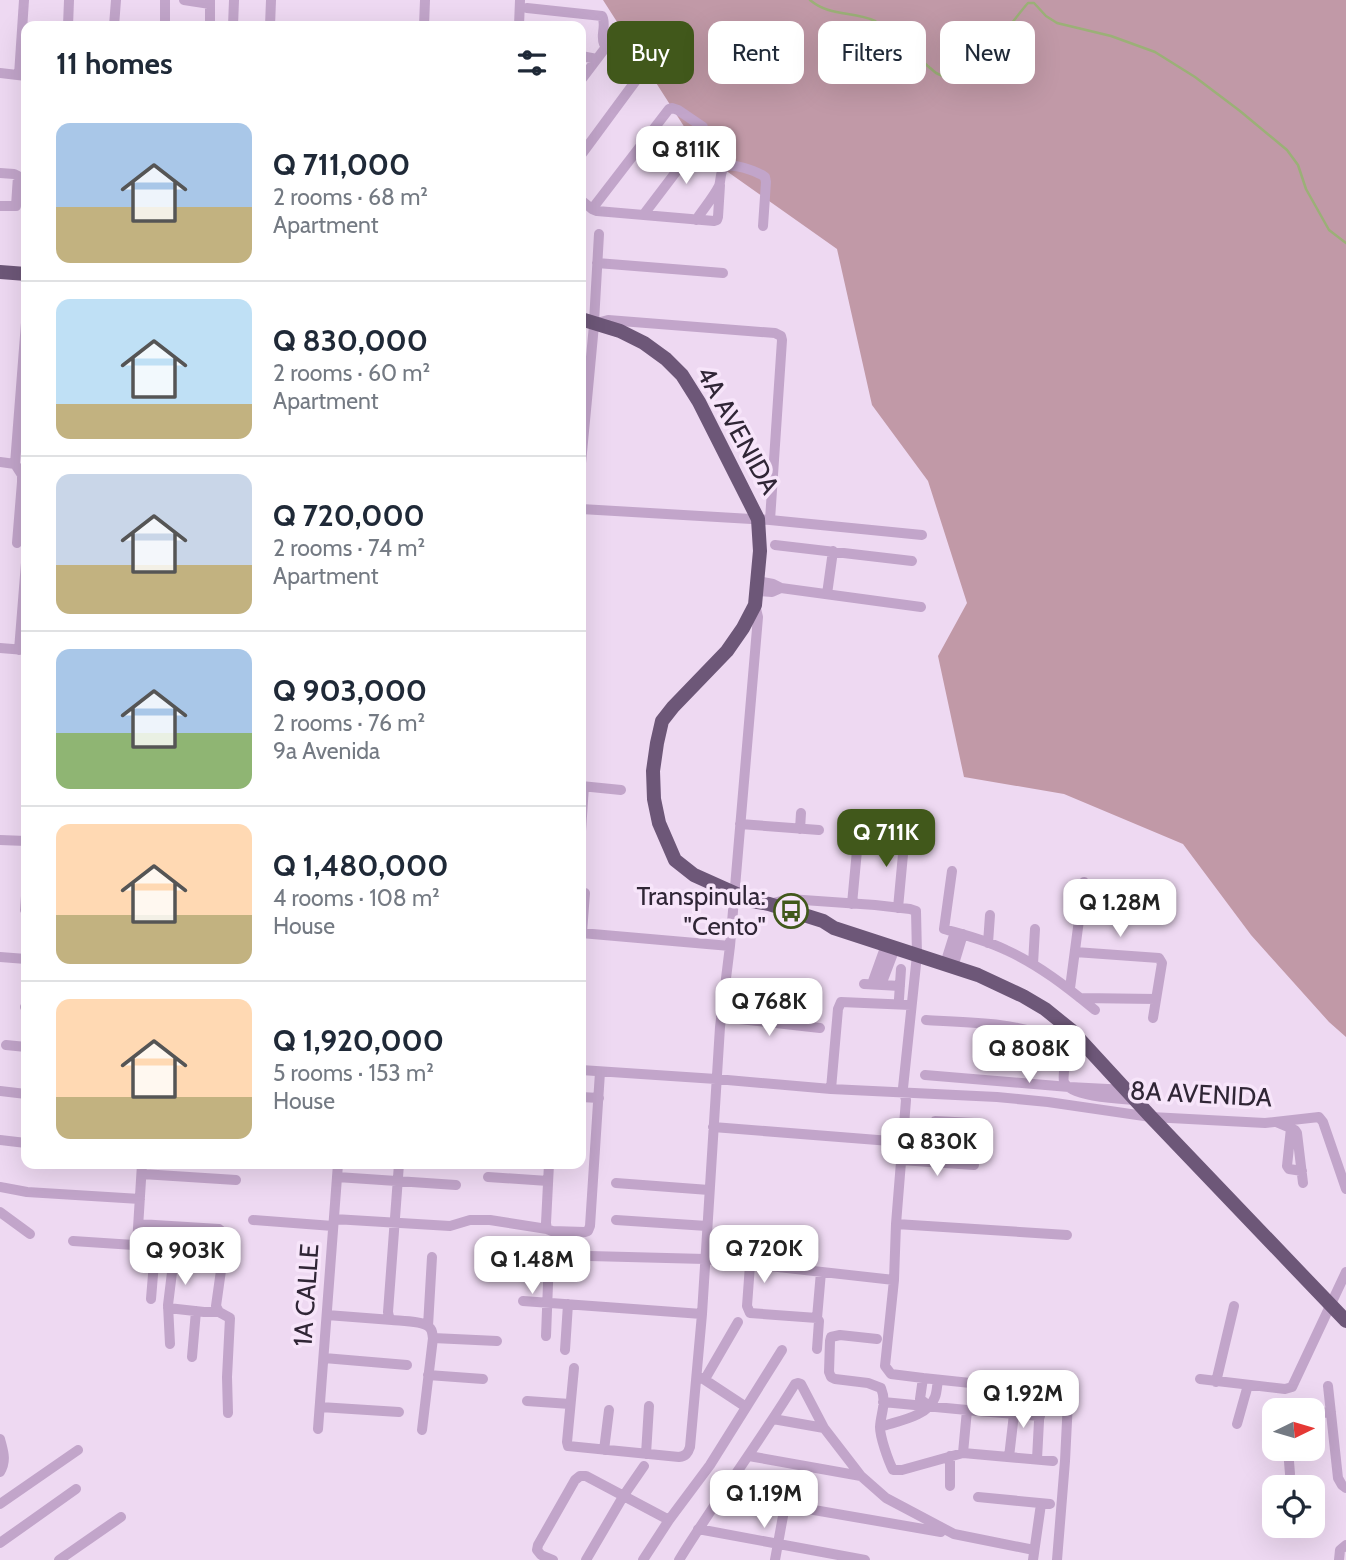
<!DOCTYPE html>
<meta charset="utf-8">
<style>
body{margin:0;font-family:Cabin,sans-serif;background:#f6f6f7;color:#1f2937;height:100vh;display:flex;flex-direction:column;font-size:26px;white-space:nowrap}
*{box-sizing:border-box;margin:0}
p{font-size:23px;color:#747a83}
.icon{flex:none;width:38px;height:38px;fill:none;stroke:currentColor;stroke-width:2;stroke-linecap:round;stroke-linejoin:round}
.map{position:relative;flex:1;overflow:hidden}
.sheet{position:absolute;left:21px;top:21px;width:565px;height:1148px;display:flex;flex-direction:column;background:#fff;border-radius:14px;box-shadow:0 7px 28px #0002}
.sheet>*{flex:none}
.hud{position:absolute;left:607px;top:21px;width:634px;height:63px;display:flex;gap:14px}
.needle{width:46px;rotate:85deg}
.tools{position:absolute;left:1262px;top:1398px;display:grid;gap:14px}
.tools a{display:grid;place-items:center;width:63px;height:63px;border-radius:14px;background:#fff;box-shadow:0 7px 28px #0002;font-size:35px}
.price{position:absolute;translate:-50% -60px;padding:0 16px;border-radius:14px;background:#fff;color:#222;font-size:23px;line-height:46px;filter:drop-shadow(0 2px 4px #0008)}
.price::after{content:'';position:absolute;left:50%;top:42px;width:21px;height:16px;margin-left:-10px;background:inherit;clip-path:polygon(0 0,100% 0,50% 100%)}
.price.on{background:#41581b;color:#fff}
ul{padding:0;list-style:none}
li{display:flex;align-items:center;gap:21px;height:175px;padding:0 35px}
li+li{border-top:2px solid #e0e1e3}
li span{display:grid;place-items:center;flex:none;width:196px;height:140px;border-radius:14px;color:#555}
li>.icon{margin-inline-start:auto}
span .icon{width:84px;height:84px;fill:#fffc;stroke-width:1}
li b{font-size:30px}
h2{display:flex;justify-content:space-between;align-items:center;height:84px;padding:0 35px;font-size:30px}
.pill{padding:0 24px;border-radius:14px;background:#fff;box-shadow:0 7px 28px #0002;font-size:24px;line-height:63px}
.pill.on{background:#41581b;color:#fff}
.map>svg:first-child{display:block}
.green{fill:#c199a7}
.lines{fill:none;stroke-linecap:round;stroke-linejoin:round}
.stream{stroke:#9bb077;stroke-width:2.5}
.minor{stroke:#c2a5ca;stroke-width:10}
.major{stroke:#6d5778;stroke-width:14}
.labels{text-anchor:middle;dominant-baseline:central;stroke-width:7;stroke-linejoin:round;paint-order:stroke}
.street-label{font-size:26px;fill:#302636;stroke:#f7e5fa}
.poi-label{font-size:26px;fill:#302636;stroke:#f7e5fa;text-anchor:end}
</style>
<div class="map">
<svg width="1346" height="1560" viewBox="0 0 1346 1560">
<rect width="100%" height="100%" fill="#eed9f2"/>
<!-- green -->
<path class="green" d="M603,0H1346V1037L1329,1022L1251,935L1183,844L1064,794L964,777L938,656L967,603L928,481L872,405L837,249L701,153Z"/>
<g class="lines">
<!-- stream -->
<path class="stream" d="M810,0C830,17 853,11 875,21L936,73L951,80C979,74 1009,24 1028,3H1034L1046,16L1057,23L1111,36L1155,52L1195,77L1240,111L1287,150L1298,165L1306,189L1329,230L1346,243"/>
<!-- minor -->
<path class="minor" d="M184,0L210,4
M527,8L602,16C607,25 600,35 604,44L639,70L640,75L581,155
M68,26L69,0
M114,26L116,0
M165,26V0
M210,26V0
M233,26L234,0
M270,26L271,0
M424,26L425,0
M519,26L520,0
M581,56L597,59
M0,73L26,76
M19,75L24,0
M581,80L606,47
M0,173L14,174L18,176L16,206H0
M581,200L592,209L597,211L714,221L717,220L718,217L720,185
M592,209L669,109L672,108L678,110L703,127L704,135L644,214
M696,220C703,209 713,198 719,186C721,181 720,174 723,169C729,160 758,172 765,177L766,182L763,226
M597,263L723,273
M594,322L599,234
M597,323L608,320L775,333L781,336L782,340L770,520
M0,462L15,464
M581,463L594,325
M581,509L770,520L922,535
M17,543L22,482V475L15,464L26,323
M775,545L912,561
M758,581L773,584L781,588L921,607
M757,591L772,592L781,588
M827,594L833,551
M0,648L25,650
M19,650L26,563
M581,786L621,790
M740,824L819,830
M800,829L801,813
M581,831L584,786
M0,840L26,841
M952,871L944,929C965,935 986,940 1006,950C1039,965 1067,987 1095,1010
M769,904L789,899L875,905L910,909L916,911L917,955L903,1088L906,1100L896,1224L894,1280L885,1366L891,1374L923,1378L1065,1393L1068,1401L1065,1461L1057,1560
M852,904L860,818
M898,908L905,833
M25,910L26,896
M581,933L730,946
M582,933L585,893
M988,943L990,915
M1075,952L1159,958L1162,963L1153,1018
M0,957L26,959
M945,964L955,932
M1033,964L1035,929
M953,967L963,934
M864,984L900,986
M872,984L886,945
M881,985L895,948
M1070,988L1084,882
M1080,998L1156,999
M899,999L901,969
M25,1007H26
M721,1017L820,1028
M926,1020C957,1022 1024,1022 1048,1039C1059,1048 1064,1057 1064,1071C1064,1072 1063,1081 1064,1082C1070,1097 1121,1099 1135,1100
M6,1045L26,1047
M581,1070L716,1079L831,1089L997,1097L1048,1102L1151,1117L1265,1123L1319,1117L1323,1122L1346,1189
M925,1075L1069,1087L1127,1090
M831,1089L838,1009L841,1002L911,1005
M0,1091L26,1094
M581,1097L599,1098
M1276,1122L1295,1130L1297,1133L1303,1183
M713,1127L903,1142
M1291,1128L1287,1166L1289,1169L1302,1171
M0,1140L26,1143
M901,1160L974,1165
M929,1162L932,1127L935,1121L974,1123
M399,1164L388,1312L389,1317L392,1320C400,1321 423,1321 429,1327C433,1330 432,1334 433,1338L422,1430
M549,1164L546,1223L547,1229L552,1231L585,1232L588,1231L590,1226L600,1072
M142,1174L236,1180
M337,1177L456,1185
M488,1177L548,1181
M616,1183L709,1190
M0,1187L27,1192L140,1199
M0,1212L30,1234
M334,1219L450,1226L470,1220H490L547,1229
M253,1220L333,1226
M616,1220L707,1226
M139,1224L219,1229L225,1234V1242L216,1306L219,1312L230,1318L227,1377L228,1413
M896,1224L1067,1235
M73,1241L134,1245L137,1244L142,1164
M750,1265L747,1306L750,1313L817,1318
M151,1299L157,1226
M523,1301L702,1314
M168,1308L204,1312H219
M327,1315L392,1320
M428,1326L432,1257
M546,1336L549,1258L551,1255L705,1259L894,1280
M433,1338L497,1341
M877,1339L840,1335L831,1337L830,1341L829,1372L831,1377L835,1379L868,1383L881,1388C887,1403 881,1412 880,1427C880,1437 888,1460 893,1470H902L963,1453L1053,1461
M170,1344L168,1305L174,1256L180,1228
M817,1349L819,1321L817,1318L821,1272
M565,1350L568,1304
M192,1357L196,1311
M324,1358L407,1365
M574,1368L567,1442L568,1446L679,1457C686,1456 688,1453 690,1447L702,1314L720,1027L730,946L758,617L755,605
M428,1375L483,1379
M702,1378L746,1407
M923,1378L920,1399L929,1406
M705,1379L738,1322
M1200,1379L1285,1389L1292,1387L1346,1272
M1216,1382L1234,1306
M1328,1386L1338,1478L1342,1485L1346,1488
M527,1401L570,1404
M883,1402L967,1410L1040,1416
M320,1407L399,1412
M1312,1413L1331,1412
M773,1419L824,1428
M1237,1424L1248,1385
M880,1427C897,1421 928,1417 935,1397C937,1392 937,1385 938,1380
M318,1429L338,1164
M0,1439C3,1451 7,1460 0,1472
M1288,1449L1290,1474
M604,1450L609,1410
M963,1453L967,1410
M646,1454L649,1406
M749,1456L861,1476
M1009,1457L1014,1414
M1037,1459L1040,1402
M950,1486V1456
M723,1492L785,1505L941,1532
M978,1497L1050,1504
M0,1504L78,1450
M698,1529L865,1560
M0,1543L76,1489
M59,1560L121,1517
M553,1560L541,1555L537,1550L538,1545L575,1480L580,1476H586L669,1520
M586,1560L624,1495L644,1466
M643,1560L669,1520L710,1465L782,1350
M679,1560C716,1500 758,1444 795,1384L798,1383L801,1384L824,1428L861,1476L886,1498L954,1534L1034,1550
M775,1560L785,1505
M1033,1560L1041,1504
M1339,1560L1340,1550L1346,1545"/>
<!-- major -->
<path class="major" d="M0,272L26,274
M581,319L620,331L644,343L666,359L682,375L699,402L758,519L760,551L755,605L743,628L727,651L673,707L662,721L657,743L653,771L654,799L659,823L675,860L694,875L752,901L769,904L823,921L834,928L978,975L1023,996L1045,1009L1071,1030L1151,1117L1346,1321"/>
</g>
<!-- icons -->
<defs>
<g id="bus-ring" transform="scale(1.75)"><circle r="9.5" fill="#f7e5fa" stroke="#41581b" stroke-width="1.5"/><path d="M-5-6H5V4H4V6H2V4H-2V6H-4V4H-5ZM-3.5-4V0h7V-4ZM-3.5 1.2v1.5H-2V1.2ZM2 1.2v1.5H3.5V1.2Z" fill="#41581b"/></g>
</defs>
<g fill-rule="evenodd">
<use href="#bus-ring" x="791" y="911"/>
</g>
<g class="labels">
<!-- street labels -->
<g class="street-label">
<text transform="translate(738 430) rotate(61)">4A AVENIDA</text>
<text transform="translate(1201 1094) rotate(3)">8A AVENIDA</text>
<text transform="translate(306 1295) rotate(-86)">1A CALLE</text>
</g>
<!-- poi labels -->
<g class="poi-label">
<text x="766" y="896">Transpinula:<tspan x="766" dy="30">"Cento"</tspan></text>
</g>
</g>
</svg>
<div class="tools">
<a><svg class="needle" viewBox="-14 -14 28 28"><path d="M0-13l5 13h-10z" fill="#e53935"/><path d="M0 13l5-13h-10z" fill="#747a83"/></svg></a>
<a><svg class="icon" aria-label="locate" viewBox="0 0 24 24"><circle cx="12" cy="12" r="6"/><path d="M12 2v4M12 18v4M2 12h4M18 12h4"/></svg></a>
</div>
<b class="price" style="left:686px;top:186px">Q 811K</b>
<b class="price on" style="left:886px;top:869px">Q 711K</b>
<b class="price" style="left:1120px;top:939px">Q 1.28M</b>
<b class="price" style="left:769px;top:1038px">Q 768K</b>
<b class="price" style="left:1029px;top:1085px">Q 808K</b>
<b class="price" style="left:937px;top:1178px">Q 830K</b>
<b class="price" style="left:764px;top:1285px">Q 720K</b>
<b class="price" style="left:185px;top:1287px">Q 903K</b>
<b class="price" style="left:532px;top:1296px">Q 1.48M</b>
<b class="price" style="left:1023px;top:1430px">Q 1.92M</b>
<b class="price" style="left:764px;top:1530px">Q 1.19M</b>
<div class="hud">
<a class="pill on">Buy</a>
<a class="pill">Rent</a>
<a class="pill">Filters</a>
<a class="pill">New</a>
</div>
<section class="sheet">
<h2>11 homes<svg class="icon" aria-label="filters" viewBox="0 0 24 24"><path d="M4 7h16M4 17h16"/><circle cx="9" cy="7" r="2"/><circle cx="15" cy="17" r="2"/></svg></h2>
<ul>
<li><span style="background:linear-gradient(#a9c7e8 60%,#c2b280 0)"><svg class="icon" aria-label="home" viewBox="0 0 24 24"><path d="M3 11l9-7 9 7M6 9v11h12V9"/></svg></span><div><b>Q 711,000</b><p>2 rooms · 68 m²</p><p>Apartment</p></div></li>
<li><span style="background:linear-gradient(#bfe0f5 75%,#c2b280 0)"><svg class="icon" aria-label="home" viewBox="0 0 24 24"><path d="M3 11l9-7 9 7M6 9v11h12V9"/></svg></span><div><b>Q 830,000</b><p>2 rooms · 60 m²</p><p>Apartment</p></div></li>
<li><span style="background:linear-gradient(#c9d6e8 65%,#c2b280 0)"><svg class="icon" aria-label="home" viewBox="0 0 24 24"><path d="M3 11l9-7 9 7M6 9v11h12V9"/></svg></span><div><b>Q 720,000</b><p>2 rooms · 74 m²</p><p>Apartment</p></div></li>
<li><span style="background:linear-gradient(#a9c7e8 60%,#8fb573 0)"><svg class="icon" aria-label="home" viewBox="0 0 24 24"><path d="M3 11l9-7 9 7M6 9v11h12V9"/></svg></span><div><b>Q 903,000</b><p>2 rooms · 76 m²</p><p>9a Avenida</p></div></li>
<li><span style="background:linear-gradient(#ffd9b3 65%,#c2b280 0)"><svg class="icon" aria-label="home" viewBox="0 0 24 24"><path d="M3 11l9-7 9 7M6 9v11h12V9"/></svg></span><div><b>Q 1,480,000</b><p>4 rooms · 108 m²</p><p>House</p></div></li>
<li><span style="background:linear-gradient(#ffd9b3 70%,#c2b280 0)"><svg class="icon" aria-label="home" viewBox="0 0 24 24"><path d="M3 11l9-7 9 7M6 9v11h12V9"/></svg></span><div><b>Q 1,920,000</b><p>5 rooms · 153 m²</p><p>House</p></div></li>
</ul>
</section>
</div>
